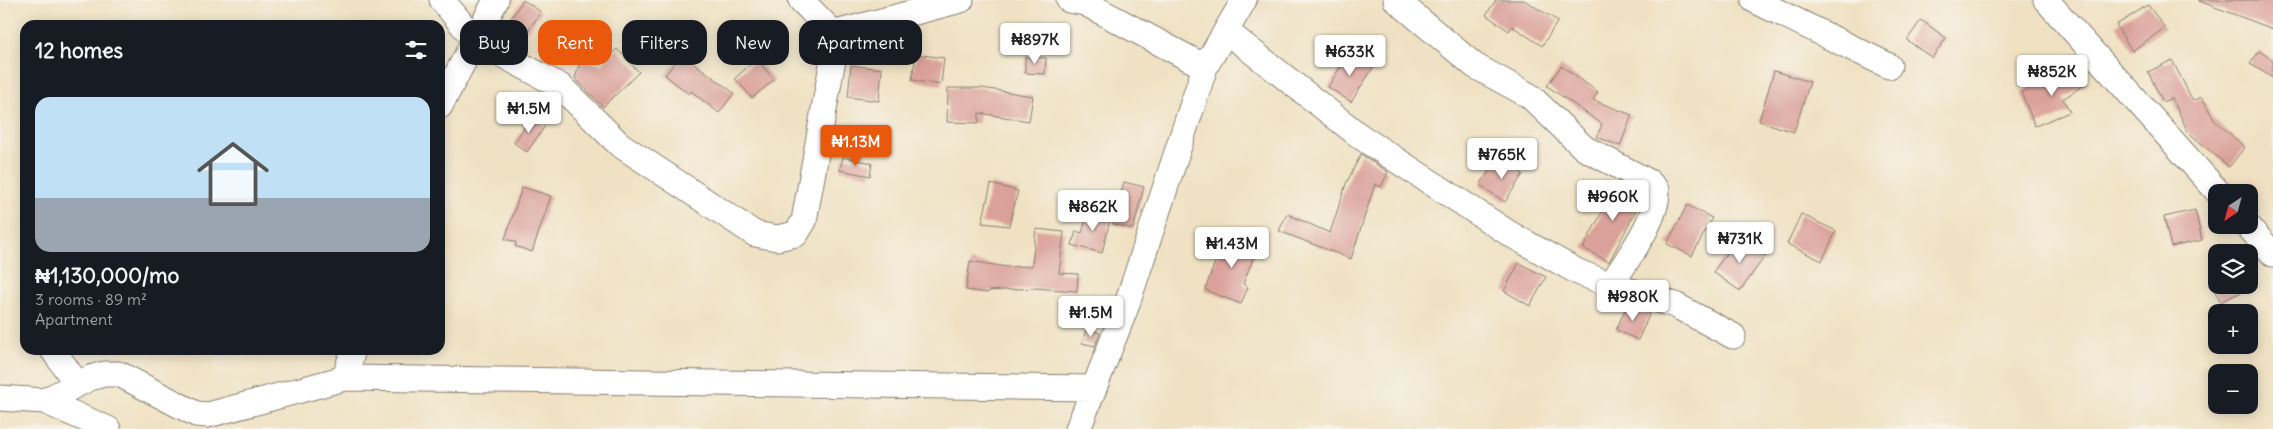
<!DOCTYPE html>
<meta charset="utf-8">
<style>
body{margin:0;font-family:Delius,sans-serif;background:#242831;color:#f1f3f6;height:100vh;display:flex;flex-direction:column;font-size:19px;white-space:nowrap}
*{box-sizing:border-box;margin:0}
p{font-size:16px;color:#9ea1a6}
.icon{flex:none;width:28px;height:28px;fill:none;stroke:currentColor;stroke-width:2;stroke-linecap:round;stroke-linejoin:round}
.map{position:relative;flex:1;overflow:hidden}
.drawer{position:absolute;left:20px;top:20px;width:425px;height:335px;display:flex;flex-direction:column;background:#171b24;border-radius:15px;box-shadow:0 2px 12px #0003}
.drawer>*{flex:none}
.hud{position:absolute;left:460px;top:20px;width:475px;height:45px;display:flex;gap:10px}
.needle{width:32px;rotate:216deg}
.controls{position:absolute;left:2208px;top:184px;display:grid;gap:10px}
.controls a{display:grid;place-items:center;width:50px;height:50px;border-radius:10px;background:#171b24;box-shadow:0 2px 12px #0003;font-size:25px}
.price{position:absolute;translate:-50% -42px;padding:0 11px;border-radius:5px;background:#fff;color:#222;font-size:16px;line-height:32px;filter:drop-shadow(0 1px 2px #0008)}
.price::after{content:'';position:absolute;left:50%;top:30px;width:15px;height:11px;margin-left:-8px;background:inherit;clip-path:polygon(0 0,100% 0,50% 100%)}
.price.selected{background:#ea580c;color:#fff}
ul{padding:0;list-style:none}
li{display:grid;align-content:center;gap:10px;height:265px;padding:0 15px}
li span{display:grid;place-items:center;height:155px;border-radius:15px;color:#555}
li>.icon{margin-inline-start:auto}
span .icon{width:90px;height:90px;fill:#fffc;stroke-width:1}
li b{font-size:21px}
h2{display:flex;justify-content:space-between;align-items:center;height:60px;padding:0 15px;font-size:21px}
.tag{padding:0 18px;border-radius:15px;background:#171b24;box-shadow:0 2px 12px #0003;font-size:18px;line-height:45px}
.tag.selected{background:#ea580c;color:#fff}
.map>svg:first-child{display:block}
.building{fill:#daa19a}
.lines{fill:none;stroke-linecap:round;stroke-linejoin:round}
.minor-casing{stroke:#867e6f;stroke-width:27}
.minor{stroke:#fff;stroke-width:25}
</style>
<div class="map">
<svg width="2273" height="429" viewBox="0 0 2273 429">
<rect width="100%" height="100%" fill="#f7f3e8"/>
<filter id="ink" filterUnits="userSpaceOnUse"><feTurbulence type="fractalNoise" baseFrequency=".02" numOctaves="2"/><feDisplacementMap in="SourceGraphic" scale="10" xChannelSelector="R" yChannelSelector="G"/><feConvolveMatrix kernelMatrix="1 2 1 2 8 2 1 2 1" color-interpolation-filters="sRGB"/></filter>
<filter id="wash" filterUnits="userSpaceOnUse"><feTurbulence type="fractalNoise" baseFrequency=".0096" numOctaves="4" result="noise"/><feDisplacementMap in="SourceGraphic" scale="20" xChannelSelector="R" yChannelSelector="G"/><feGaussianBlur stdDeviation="1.12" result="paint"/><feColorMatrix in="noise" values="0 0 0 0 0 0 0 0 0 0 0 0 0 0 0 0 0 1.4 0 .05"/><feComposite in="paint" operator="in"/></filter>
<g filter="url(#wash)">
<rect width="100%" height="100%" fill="#efe1c2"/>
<g id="blocks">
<!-- building -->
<path class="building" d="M523,0L541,12L527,32L524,29L517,39L503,30Z
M1496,0H1524L1558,21L1542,46L1512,26L1509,31L1486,15Z
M2199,0H2273V29L2199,1Z
M2148,5L2165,28L2132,51L2116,25Z
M1921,20L1946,38L1932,58L1907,40Z
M617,49L639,72L603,107L575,78L581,59L601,65Z
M2259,51L2273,60V78L2250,64Z
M1350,52L1373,68L1351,102L1328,87Z
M682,54L734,93L719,113L691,91L689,94L665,75Z
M916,54L944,58L941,85L912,80Z
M1025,57L1046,58L1045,74L1025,73Z
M757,59L774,80L752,98L735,78Z
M2172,60L2193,101L2202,97L2214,120L2245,147L2229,167L2188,132L2172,98L2163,102L2148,72Z
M851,65L882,69L879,101L848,97Z
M1561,66L1598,92L1593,100L1632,115L1620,146L1597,137L1602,124L1547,86Z
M2082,68L2087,83L2063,99L2070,112L2035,126L2021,92Z
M1774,71L1810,82L1794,132L1759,121Z
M948,88H982L1033,96L1029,121L979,113V123L947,122Z
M531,117L545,126L527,152L514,143Z
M1361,154L1388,172L1381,187L1375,184L1351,259L1279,231L1287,214L1330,233L1346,184Z
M843,157L872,163L870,176L840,170Z
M1498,157L1523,174L1505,202L1480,185Z
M1124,182L1144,187L1133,229L1113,224Z
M1618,182L1640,194L1642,199L1609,262L1583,248Z
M991,184L1018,191L1009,226L982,223Z
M522,187L551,196L532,252L515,246L516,242L505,239Z
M1687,205L1712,218L1692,256L1667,244Z
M1089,209L1111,216L1102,253L1072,245L1076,231L1082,233Z
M2195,210L2202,240L2171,247L2164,217Z
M1801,214L1836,231L1822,261L1787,244Z
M1036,229L1064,232L1059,273L1078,274L1077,291L1034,288L989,291L988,293L966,290L970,261L1007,267L1032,266Z
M1225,233L1258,246L1243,284L1248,287L1241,304L1205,290Z
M1739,236L1766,255L1740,291L1713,272Z
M1519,263L1546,277L1530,306L1504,291Z
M2212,285H2257L2220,302Z
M1627,305L1650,313L1638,340L1616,330Z
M1086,329L1100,333L1095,346L1082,343Z"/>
</g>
</g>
<g filter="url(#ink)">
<use href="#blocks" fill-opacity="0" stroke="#867e6f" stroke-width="1"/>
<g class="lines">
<!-- minor casing -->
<g class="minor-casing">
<path id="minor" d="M442,0L475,40L560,86L619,144L755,234L777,238L796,234L804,221L837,37L843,31L961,0
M801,0L837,37
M1069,0L1085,3L1205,67
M1396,0L1475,66L1530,96L1584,148L1649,182L1657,190C1658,220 1626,260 1611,285
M1754,0L1889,66
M2046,0L2218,192
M1226,31L1361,137L1510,234L1578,272L1611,285L1675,305L1733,336
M440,106L496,0
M2247,225L2273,254
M53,350L77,384
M345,378L353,350
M0,398L44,401L108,429
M44,401L90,378L104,374H119L196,414L208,415L345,378L1093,388
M1078,429L1126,307L1205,67L1244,0"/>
</g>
<!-- minor -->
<use href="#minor" class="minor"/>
</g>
</g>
</svg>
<div class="controls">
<a><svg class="needle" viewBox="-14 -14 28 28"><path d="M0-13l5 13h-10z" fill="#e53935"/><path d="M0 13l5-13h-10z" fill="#9ea1a6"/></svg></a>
<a><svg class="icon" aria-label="layers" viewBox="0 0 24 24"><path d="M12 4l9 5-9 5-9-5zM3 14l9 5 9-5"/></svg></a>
<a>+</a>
<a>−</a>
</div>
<b class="price" style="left:1035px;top:65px">₦897K</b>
<b class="price" style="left:1350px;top:77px">₦633K</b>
<b class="price" style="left:2052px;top:97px">₦852K</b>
<b class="price" style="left:529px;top:134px">₦1.5M</b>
<b class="price selected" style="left:856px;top:167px">₦1.13M</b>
<b class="price" style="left:1502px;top:180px">₦765K</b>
<b class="price" style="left:1613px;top:222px">₦960K</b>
<b class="price" style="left:1093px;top:232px">₦862K</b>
<b class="price" style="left:1740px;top:264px">₦731K</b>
<b class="price" style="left:1232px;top:269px">₦1.43M</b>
<b class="price" style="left:1633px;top:322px">₦980K</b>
<b class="price" style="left:1091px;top:338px">₦1.5M</b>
<div class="hud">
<a class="tag">Buy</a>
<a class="tag selected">Rent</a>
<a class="tag">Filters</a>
<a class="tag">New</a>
<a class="tag">Apartment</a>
</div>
<section class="drawer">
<h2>12 homes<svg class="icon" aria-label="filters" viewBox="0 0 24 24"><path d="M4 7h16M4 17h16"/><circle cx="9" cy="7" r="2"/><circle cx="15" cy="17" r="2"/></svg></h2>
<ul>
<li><span style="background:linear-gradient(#bfe0f5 65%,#9aa5b1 0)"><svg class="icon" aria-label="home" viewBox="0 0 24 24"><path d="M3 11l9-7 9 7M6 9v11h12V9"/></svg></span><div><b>₦1,130,000/mo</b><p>3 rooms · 89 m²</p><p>Apartment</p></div></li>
</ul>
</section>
</div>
